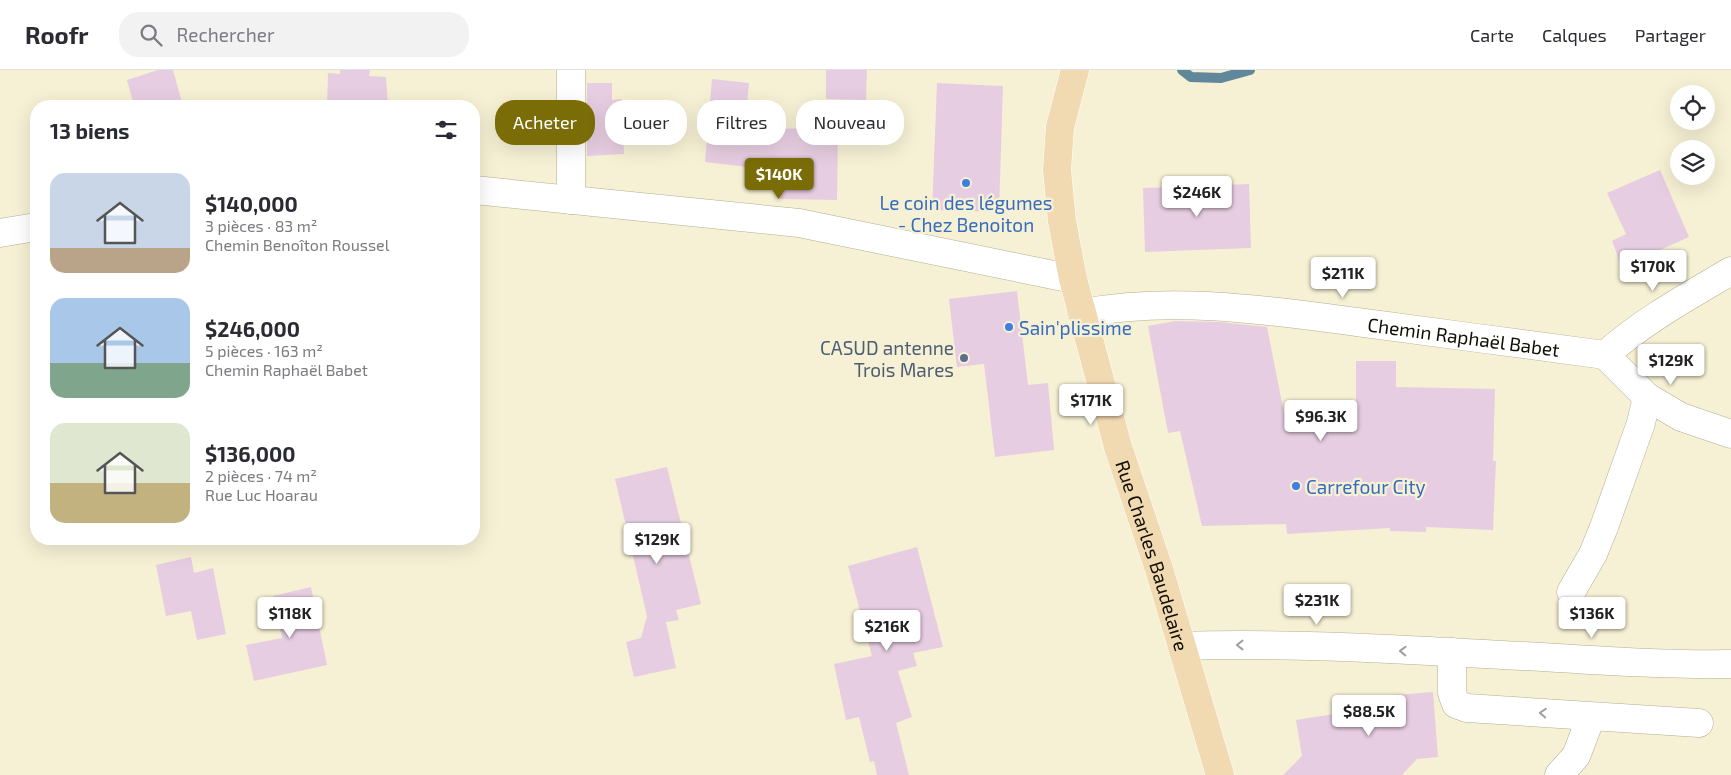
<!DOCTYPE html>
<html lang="fr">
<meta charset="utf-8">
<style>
body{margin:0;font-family:"Exo 2",sans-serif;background:#f2f2f3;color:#2b2b33;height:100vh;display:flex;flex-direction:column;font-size:19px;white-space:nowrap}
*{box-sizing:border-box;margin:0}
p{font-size:16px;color:#7c7c81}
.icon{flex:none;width:28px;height:28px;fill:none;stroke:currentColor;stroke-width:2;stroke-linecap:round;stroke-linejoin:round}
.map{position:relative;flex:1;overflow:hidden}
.side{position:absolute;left:30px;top:30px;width:450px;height:445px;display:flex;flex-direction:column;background:#fff;border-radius:20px;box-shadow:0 5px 20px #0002}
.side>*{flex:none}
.hud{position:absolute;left:495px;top:30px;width:475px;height:45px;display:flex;gap:10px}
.buttons{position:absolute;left:1670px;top:15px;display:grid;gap:10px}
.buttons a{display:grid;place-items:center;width:45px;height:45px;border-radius:50%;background:#fff;box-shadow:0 5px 20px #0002;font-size:25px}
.price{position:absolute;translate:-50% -42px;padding:0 11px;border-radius:5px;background:#fff;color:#222;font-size:16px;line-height:32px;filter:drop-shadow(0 1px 2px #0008)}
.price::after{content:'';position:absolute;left:50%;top:30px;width:15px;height:11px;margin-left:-8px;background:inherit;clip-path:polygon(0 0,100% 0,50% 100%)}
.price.selected{background:#7a6c06;color:#fff}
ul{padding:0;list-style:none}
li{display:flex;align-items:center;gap:15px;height:125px;padding:0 20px}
li span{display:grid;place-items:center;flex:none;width:140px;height:100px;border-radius:15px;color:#555}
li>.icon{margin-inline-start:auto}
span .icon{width:60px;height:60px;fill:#fffc;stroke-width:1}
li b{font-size:21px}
h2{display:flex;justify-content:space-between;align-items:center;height:60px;padding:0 20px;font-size:21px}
.pill{padding:0 18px;border-radius:20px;background:#fff;box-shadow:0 5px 20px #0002;font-size:18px;line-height:45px}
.pill.selected{background:#7a6c06;color:#fff}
header{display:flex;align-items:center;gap:30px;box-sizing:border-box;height:70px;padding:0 25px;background:#fff;border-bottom:1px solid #e1e1e2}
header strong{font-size:24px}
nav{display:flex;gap:28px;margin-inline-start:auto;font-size:18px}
.search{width:350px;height:45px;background:#f2f2f3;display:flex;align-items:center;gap:12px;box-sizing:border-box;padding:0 18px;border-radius:20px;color:#7c7c81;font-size:19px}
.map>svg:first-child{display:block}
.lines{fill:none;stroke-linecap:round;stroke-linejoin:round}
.stream{stroke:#61879b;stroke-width:10}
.building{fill:#e7cde1}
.minor-casing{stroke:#b2ae92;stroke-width:29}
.major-casing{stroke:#fff;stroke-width:29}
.minor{stroke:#fff;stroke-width:28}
.major{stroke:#f1d9b2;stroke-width:28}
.oneway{stroke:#9f9f9b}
.shop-dot{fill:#3f7fe0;stroke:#f6f1d4;stroke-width:2}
.service-dot{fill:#5c6f8a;stroke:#f6f1d4;stroke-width:2}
.labels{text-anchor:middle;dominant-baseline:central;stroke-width:4.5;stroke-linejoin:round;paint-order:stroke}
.shop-label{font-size:19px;fill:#366cbe;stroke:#f6f1d4;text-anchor:start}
.street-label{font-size:19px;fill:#100e05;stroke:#f6f1d4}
.service-label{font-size:19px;fill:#4e5e75;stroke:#f6f1d4;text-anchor:end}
</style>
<header>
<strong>Roofr</strong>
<div class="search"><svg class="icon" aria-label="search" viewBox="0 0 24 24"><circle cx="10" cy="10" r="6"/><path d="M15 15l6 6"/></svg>Rechercher</div>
<nav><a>Carte</a><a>Calques</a><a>Partager</a></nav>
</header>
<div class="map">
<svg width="1731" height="705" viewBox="0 0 1731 705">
<rect width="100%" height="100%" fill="#f6f1d4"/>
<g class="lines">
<!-- stream -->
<path class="stream" d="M1182,0L1191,7L1221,8L1250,0"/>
</g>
<!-- building -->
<path class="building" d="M158,0H173L183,36H134L127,10Z
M340,0H370L369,6L386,7L388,36H327L328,3L340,4Z
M826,0H867L866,30L826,29Z
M712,9L749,13L745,58L838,59L837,130L780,129V101L705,92Z
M587,13H612V30L622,29L624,84L587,86Z
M937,13L1003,16L999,142L932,140Z
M1660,100L1689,167L1622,197L1612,171L1626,164L1607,123Z
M1249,114L1251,178L1145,182L1143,118Z
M1017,221L1028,315L1048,313L1054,380L995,387L984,294L957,297L949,229Z
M1175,251L1219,252L1267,257L1286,353L1356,350V291H1396V317L1495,319L1493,391H1496L1493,460L1426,457V462L1390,461V458L1287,464L1286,454L1202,456L1180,361L1168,363L1148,256Z
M667,397L701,534L676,540L679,550L666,552L676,598L634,607L626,572L641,568L647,546L615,409Z
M917,477L943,577L913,583L917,596L898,601L912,647L896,653L909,705H877L874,691L870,692L859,647L846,650L834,594L872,586L848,496Z
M191,487L194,503L213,498L226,564L197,570L191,541L166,546L156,495Z
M311,517L327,595L254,611L246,575L282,568L273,526Z
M1433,622L1438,687L1417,689L1402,705H1283L1302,686L1296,650L1334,644L1344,629Z"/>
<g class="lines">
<!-- minor casing -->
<g class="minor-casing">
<g id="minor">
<path d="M571,0V130"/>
<path d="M474,120L799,153L1073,209"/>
<path d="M0,163L36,157"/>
<path id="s1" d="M1082,243C1174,226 1266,240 1357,252C1440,263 1522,274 1605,285C1643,251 1687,227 1731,201"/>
<path d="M1605,285L1647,327L1681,347L1731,364"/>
<path d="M1571,522L1593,484L1604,457L1641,353L1647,327"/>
<path d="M1182,576C1302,572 1422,581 1542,587C1605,591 1668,595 1731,594"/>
<path d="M1452,582V623L1456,634L1467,638L1699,653"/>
<path d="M1559,705L1576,686L1591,647"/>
</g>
</g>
<!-- major casing -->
<g class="major-casing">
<g id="major">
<path id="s2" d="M1075,0L1060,57L1057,100L1062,151L1073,209L1118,377L1159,499L1220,705"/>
</g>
</g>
<!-- minor -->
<use href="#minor" class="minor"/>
<!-- major -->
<use href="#major" class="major"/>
</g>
<!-- one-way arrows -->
<defs><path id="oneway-chevron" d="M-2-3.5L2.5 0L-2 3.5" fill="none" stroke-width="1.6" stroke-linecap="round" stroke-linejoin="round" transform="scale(1.25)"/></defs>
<g class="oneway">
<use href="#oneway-chevron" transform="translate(1240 575) rotate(180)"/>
<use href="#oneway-chevron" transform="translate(1403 581) rotate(-178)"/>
<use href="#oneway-chevron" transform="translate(1543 643) rotate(-176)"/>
</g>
<!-- markers -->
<g class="shop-dot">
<circle cx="966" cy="113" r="5"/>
<circle cx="1009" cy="257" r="5"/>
<circle cx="1296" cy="416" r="5"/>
</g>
<circle class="service-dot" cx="964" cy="288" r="5"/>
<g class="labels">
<!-- shop labels -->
<g class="shop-label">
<text x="966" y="132" text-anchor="middle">Le coin des légumes<tspan x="966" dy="22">- Chez Benoiton</tspan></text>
<text x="1019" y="257">Sain'plissime</text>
<text x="1306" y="416">Carrefour City</text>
</g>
<!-- street labels -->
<g class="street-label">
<text stroke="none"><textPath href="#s1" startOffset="384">Chemin Raphaël Babet</textPath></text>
<text stroke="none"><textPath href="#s2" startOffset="500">Rue Charles Baudelaire</textPath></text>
</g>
<!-- service labels -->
<g class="service-label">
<text x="954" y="277">CASUD antenne<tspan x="954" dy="22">Trois Mares</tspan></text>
</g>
</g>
</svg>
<div class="buttons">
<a><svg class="icon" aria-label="locate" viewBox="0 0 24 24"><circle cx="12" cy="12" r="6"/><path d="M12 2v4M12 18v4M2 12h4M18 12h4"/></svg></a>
<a><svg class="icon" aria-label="layers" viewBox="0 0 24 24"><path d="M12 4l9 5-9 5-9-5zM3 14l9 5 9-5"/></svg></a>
</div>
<b class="price selected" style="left:779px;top:130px">$140K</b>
<b class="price" style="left:1197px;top:148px">$246K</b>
<b class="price" style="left:1653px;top:222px">$170K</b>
<b class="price" style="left:1343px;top:229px">$211K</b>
<b class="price" style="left:1671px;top:316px">$129K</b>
<b class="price" style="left:1091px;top:356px">$171K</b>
<b class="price" style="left:1321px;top:372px">$96.3K</b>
<b class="price" style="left:657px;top:495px">$129K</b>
<b class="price" style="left:1317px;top:556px">$231K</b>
<b class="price" style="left:290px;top:569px">$118K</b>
<b class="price" style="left:1592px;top:569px">$136K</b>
<b class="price" style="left:887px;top:582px">$216K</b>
<b class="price" style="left:1369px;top:667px">$88.5K</b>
<div class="hud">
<a class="pill selected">Acheter</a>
<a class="pill">Louer</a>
<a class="pill">Filtres</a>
<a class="pill">Nouveau</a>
</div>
<section class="side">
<h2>13 biens<svg class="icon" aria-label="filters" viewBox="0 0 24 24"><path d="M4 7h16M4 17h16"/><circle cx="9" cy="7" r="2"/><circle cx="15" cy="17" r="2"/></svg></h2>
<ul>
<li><span style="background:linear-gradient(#c9d6e8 75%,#b9a48a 0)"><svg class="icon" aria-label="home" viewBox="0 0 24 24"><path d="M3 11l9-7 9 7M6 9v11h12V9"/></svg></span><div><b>$140,000</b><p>3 pièces · 83 m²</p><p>Chemin Benoîton Roussel</p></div></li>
<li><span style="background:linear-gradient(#a9c7e8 65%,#7fa58c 0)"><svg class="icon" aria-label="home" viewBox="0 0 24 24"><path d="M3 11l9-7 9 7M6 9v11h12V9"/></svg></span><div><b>$246,000</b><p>5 pièces · 163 m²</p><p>Chemin Raphaël Babet</p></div></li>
<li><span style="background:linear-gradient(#dfe7d0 60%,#c2b280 0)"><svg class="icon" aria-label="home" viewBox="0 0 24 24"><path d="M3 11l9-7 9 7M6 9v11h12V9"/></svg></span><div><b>$136,000</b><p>2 pièces · 74 m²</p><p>Rue Luc Hoarau</p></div></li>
</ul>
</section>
</div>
